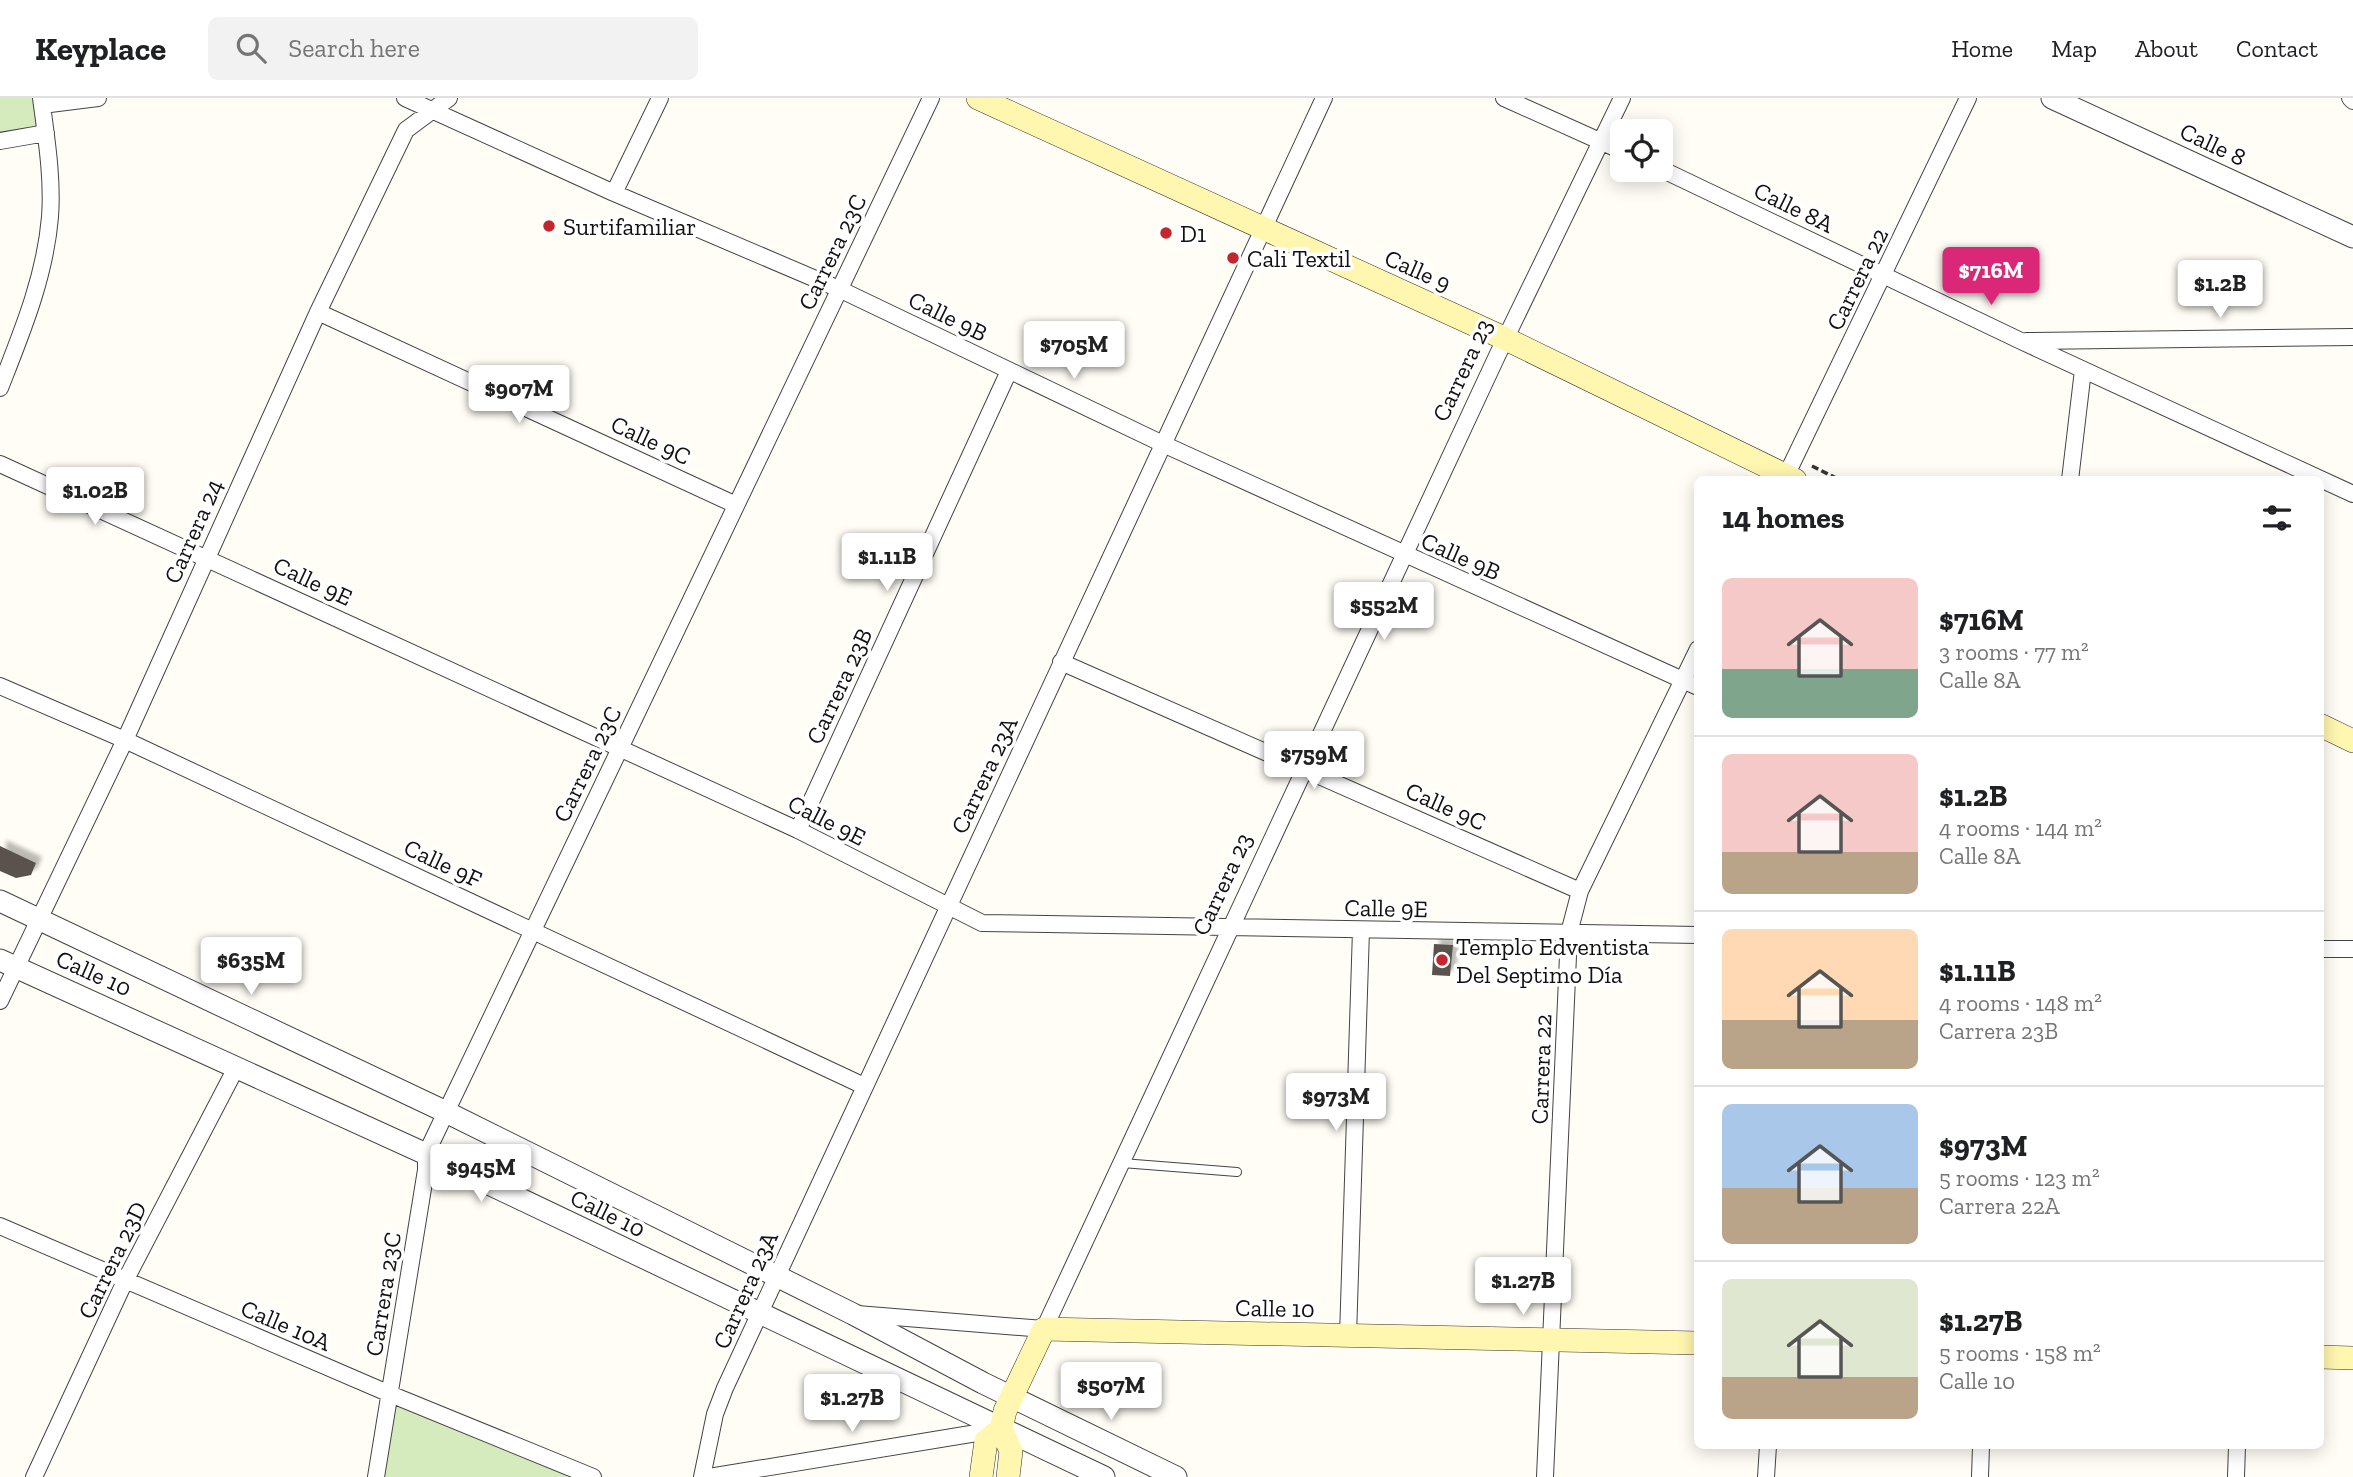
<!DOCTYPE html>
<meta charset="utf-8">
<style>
body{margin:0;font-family:"Zilla Slab",serif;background:#f2f2f2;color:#202124;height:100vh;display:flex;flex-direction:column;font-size:26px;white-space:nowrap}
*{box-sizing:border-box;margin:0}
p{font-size:23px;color:#757577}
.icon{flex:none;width:38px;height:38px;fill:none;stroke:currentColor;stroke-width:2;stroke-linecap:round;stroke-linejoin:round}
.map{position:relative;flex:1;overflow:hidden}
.details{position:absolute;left:1694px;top:378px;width:630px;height:973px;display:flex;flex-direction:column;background:#fff;border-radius:10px;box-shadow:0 4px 18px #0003}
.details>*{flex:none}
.tools{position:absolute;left:1610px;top:21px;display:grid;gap:14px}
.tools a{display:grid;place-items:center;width:63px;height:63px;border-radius:10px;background:#fff;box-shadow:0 4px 18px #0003;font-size:35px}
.price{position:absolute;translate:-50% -60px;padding:0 16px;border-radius:7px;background:#fff;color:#222;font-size:23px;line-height:46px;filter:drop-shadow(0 2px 4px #0008)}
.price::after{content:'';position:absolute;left:50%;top:42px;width:21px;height:16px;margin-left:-10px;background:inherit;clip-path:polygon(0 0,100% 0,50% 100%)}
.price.active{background:#db2777;color:#fff}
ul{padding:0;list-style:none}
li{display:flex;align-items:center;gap:21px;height:175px;padding:0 28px}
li+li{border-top:2px solid #e0e0e0}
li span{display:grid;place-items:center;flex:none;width:196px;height:140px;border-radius:10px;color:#555}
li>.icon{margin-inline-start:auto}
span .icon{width:84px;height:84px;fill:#fffc;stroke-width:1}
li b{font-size:30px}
h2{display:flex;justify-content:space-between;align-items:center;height:84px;padding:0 28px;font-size:30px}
header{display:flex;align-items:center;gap:42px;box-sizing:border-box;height:98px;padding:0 35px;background:#fff;border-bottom:2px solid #e0e0e0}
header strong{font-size:33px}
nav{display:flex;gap:38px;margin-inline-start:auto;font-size:24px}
.search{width:490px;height:63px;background:#f2f2f2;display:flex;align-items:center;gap:18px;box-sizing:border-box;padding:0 24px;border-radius:10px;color:#757577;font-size:26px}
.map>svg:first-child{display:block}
.green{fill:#d5ebbd}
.building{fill:#5a524d;filter:url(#shadow)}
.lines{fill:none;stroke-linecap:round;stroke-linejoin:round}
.service-casing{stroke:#444;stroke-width:10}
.minor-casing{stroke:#444;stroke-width:18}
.tertiary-casing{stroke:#444;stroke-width:23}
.secondary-casing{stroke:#333;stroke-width:24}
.path{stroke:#333;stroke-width:3.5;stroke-dasharray:7 3.5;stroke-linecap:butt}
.service{stroke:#fff;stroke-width:8}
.minor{stroke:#fff;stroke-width:16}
.tertiary{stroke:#fff;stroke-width:21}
.secondary{stroke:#fff6b0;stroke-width:23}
.poi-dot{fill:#c4262e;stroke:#fff;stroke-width:2.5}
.labels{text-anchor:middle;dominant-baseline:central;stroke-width:7;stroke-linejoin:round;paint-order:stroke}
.street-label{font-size:24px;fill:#111;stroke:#fff}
.poi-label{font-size:24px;fill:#111;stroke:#fff;text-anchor:start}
</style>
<header>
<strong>Keyplace</strong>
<div class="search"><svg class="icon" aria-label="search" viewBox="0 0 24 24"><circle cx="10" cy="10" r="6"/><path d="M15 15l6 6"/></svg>Search here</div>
<nav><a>Home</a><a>Map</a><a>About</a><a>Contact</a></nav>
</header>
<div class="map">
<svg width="2353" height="1379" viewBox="0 0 2353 1379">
<defs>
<filter id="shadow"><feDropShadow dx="6" dy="-6" stdDeviation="2" flood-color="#0004"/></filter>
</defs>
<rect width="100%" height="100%" fill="#fffdf5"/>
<!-- green -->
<path class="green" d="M0,0H41L46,35L0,43Z
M390,1296L593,1379H376Z"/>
<!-- building -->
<path class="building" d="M0,748L36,765L31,777L16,780L0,773Z
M1434,846L1453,847L1450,878L1432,877Z"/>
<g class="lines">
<!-- service casing -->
<g class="service-casing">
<path id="service" d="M1122,1065L1237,1074"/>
</g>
<!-- minor casing -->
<g class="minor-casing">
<path id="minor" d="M405,0L614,95L839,191L1163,346L1698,589
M1504,0L1622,53
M2350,0L2353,3
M42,7L98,0
M0,43L46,35
M1661,71L2021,243L2353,396
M614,95L660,0
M318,214L736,407
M2026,243L2353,239
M0,290C22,234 45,179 50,119C53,80 46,38 41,0
M0,366L798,732L982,825L1698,837
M1784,382L1968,0
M2070,382L2083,272
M1061,564L1580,793
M0,588L125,642L864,988
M798,732L1009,273
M2320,851H2353
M0,903L125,642L318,214L406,32L449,0
M0,1128L390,1296L593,1379
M857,1216L1044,1231L1497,258L1622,0
M1348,1238L1361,832
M34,1379L125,1183L237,968
M376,1379L426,1072V1056L931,0
M702,1379L715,1316L725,1290L1324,0
M709,1379L1001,1331
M1545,1379L1569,835L1580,793L1698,551
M1766,1379L1768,1348
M1980,1379L1981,1348
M2236,1379L2237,1348"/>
</g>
<!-- tertiary casing -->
<g class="tertiary-casing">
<path id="tertiary" d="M2052,0L2353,139
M0,803L446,1014L853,1216L983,1285L1176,1379
M0,862L426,1056L1104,1379"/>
</g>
<!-- secondary casing -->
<g class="secondary-casing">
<path id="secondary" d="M978,0L1506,241L1795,382
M2320,627L2353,643
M2320,1259L2353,1260
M981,1379L986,1343L1001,1331
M1008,1379L1011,1353L1001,1331L1005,1313L1044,1231L1698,1245"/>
</g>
<!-- path -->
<path class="path" d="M1812,368L1840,382"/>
<!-- service -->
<use href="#service" class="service"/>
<!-- minor -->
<use href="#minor" class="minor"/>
<!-- tertiary -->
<use href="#tertiary" class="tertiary"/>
<!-- secondary -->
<use href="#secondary" class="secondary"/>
</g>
<!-- markers -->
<g class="poi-dot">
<circle cx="549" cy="128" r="7"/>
<circle cx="1166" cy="135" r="7"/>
<circle cx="1233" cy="160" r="7"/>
<circle cx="1442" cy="862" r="7"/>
</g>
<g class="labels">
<!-- street labels -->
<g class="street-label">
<text transform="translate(2213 46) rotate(25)">Calle 8</text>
<text transform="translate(1794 109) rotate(26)">Calle 8A</text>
<text transform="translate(832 154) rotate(-64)">Carrera 23C</text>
<text transform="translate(1418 172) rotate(24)">Calle 9</text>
<text transform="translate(1857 181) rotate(-64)">Carrera 22</text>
<text transform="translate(948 218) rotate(26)">Calle 9B</text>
<text transform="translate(1462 272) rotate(-65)">Carrera 23</text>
<text transform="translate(651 342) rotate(25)">Calle 9C</text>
<text transform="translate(193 433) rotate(-66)">Carrera 24</text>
<text transform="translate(1461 458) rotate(24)">Calle 9B</text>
<text transform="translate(313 483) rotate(25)">Calle 9E</text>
<text transform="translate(839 588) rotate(-65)">Carrera 23B</text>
<text transform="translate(587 666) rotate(-64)">Carrera 23C</text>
<text transform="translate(984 677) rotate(-65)">Carrera 23A</text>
<text transform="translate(1446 708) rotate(24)">Calle 9C</text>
<text transform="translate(827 722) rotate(27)">Calle 9E</text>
<text transform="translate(443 765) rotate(25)">Calle 9F</text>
<text transform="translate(1222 786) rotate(-65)">Carrera 23</text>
<text transform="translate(1386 810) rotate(1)">Calle 9E</text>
<text transform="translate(94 875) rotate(24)">Calle 10</text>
<text transform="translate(1541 971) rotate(-88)">Carrera 22</text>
<text transform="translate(608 1115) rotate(26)">Calle 10</text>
<text transform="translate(112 1162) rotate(-64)">Carrera 23D</text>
<text transform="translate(745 1192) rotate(-66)">Carrera 23A</text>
<text transform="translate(383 1196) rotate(-81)">Carrera 23C</text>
<text transform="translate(1275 1210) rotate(1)">Calle 10</text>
<text transform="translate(286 1227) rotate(23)">Calle 10A</text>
</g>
<!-- poi labels -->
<g class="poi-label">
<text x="563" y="128">Surtifamiliar</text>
<text x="1180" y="135">D1</text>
<text x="1247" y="160">Cali Textil</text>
<text x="1456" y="848">Templo Edventista<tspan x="1456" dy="28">Del Septimo Día</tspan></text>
</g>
</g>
</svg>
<div class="tools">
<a><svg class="icon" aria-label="locate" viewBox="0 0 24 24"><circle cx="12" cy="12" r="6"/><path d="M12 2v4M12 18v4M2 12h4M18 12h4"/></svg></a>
</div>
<b class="price active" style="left:1991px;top:209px">$716M</b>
<b class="price" style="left:2220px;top:222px">$1.2B</b>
<b class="price" style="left:1074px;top:283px">$705M</b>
<b class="price" style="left:519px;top:327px">$907M</b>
<b class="price" style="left:95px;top:429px">$1.02B</b>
<b class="price" style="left:887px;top:495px">$1.11B</b>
<b class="price" style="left:1384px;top:544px">$552M</b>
<b class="price" style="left:1314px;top:693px">$759M</b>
<b class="price" style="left:251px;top:899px">$635M</b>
<b class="price" style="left:1336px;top:1035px">$973M</b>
<b class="price" style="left:481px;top:1106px">$945M</b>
<b class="price" style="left:1523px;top:1219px">$1.27B</b>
<b class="price" style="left:1111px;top:1324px">$507M</b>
<b class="price" style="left:852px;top:1336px">$1.27B</b>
<section class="details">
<h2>14 homes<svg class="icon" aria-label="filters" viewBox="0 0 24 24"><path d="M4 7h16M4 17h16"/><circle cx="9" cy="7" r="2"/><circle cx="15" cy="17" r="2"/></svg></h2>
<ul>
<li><span style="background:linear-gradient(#f6c9c9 65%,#7fa58c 0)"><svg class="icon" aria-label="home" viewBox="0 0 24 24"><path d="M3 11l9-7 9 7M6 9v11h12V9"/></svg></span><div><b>$716M</b><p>3 rooms · 77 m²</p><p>Calle 8A</p></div></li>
<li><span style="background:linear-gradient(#f6c9c9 70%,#b9a48a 0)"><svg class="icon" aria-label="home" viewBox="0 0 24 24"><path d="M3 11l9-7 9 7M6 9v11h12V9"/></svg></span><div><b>$1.2B</b><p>4 rooms · 144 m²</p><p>Calle 8A</p></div></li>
<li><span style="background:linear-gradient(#ffd9b3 65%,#b9a48a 0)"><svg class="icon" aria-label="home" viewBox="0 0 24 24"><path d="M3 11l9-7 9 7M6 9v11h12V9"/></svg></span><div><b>$1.11B</b><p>4 rooms · 148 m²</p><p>Carrera 23B</p></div></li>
<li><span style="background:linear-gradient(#a9c7e8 60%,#b9a48a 0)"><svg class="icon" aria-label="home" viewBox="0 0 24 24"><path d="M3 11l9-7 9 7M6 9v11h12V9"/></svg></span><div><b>$973M</b><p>5 rooms · 123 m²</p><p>Carrera 22A</p></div></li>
<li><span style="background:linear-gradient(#dfe7d0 70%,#b9a48a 0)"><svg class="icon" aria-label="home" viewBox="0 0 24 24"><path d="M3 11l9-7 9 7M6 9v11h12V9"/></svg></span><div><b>$1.27B</b><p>5 rooms · 158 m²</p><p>Calle 10</p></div></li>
</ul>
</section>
</div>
